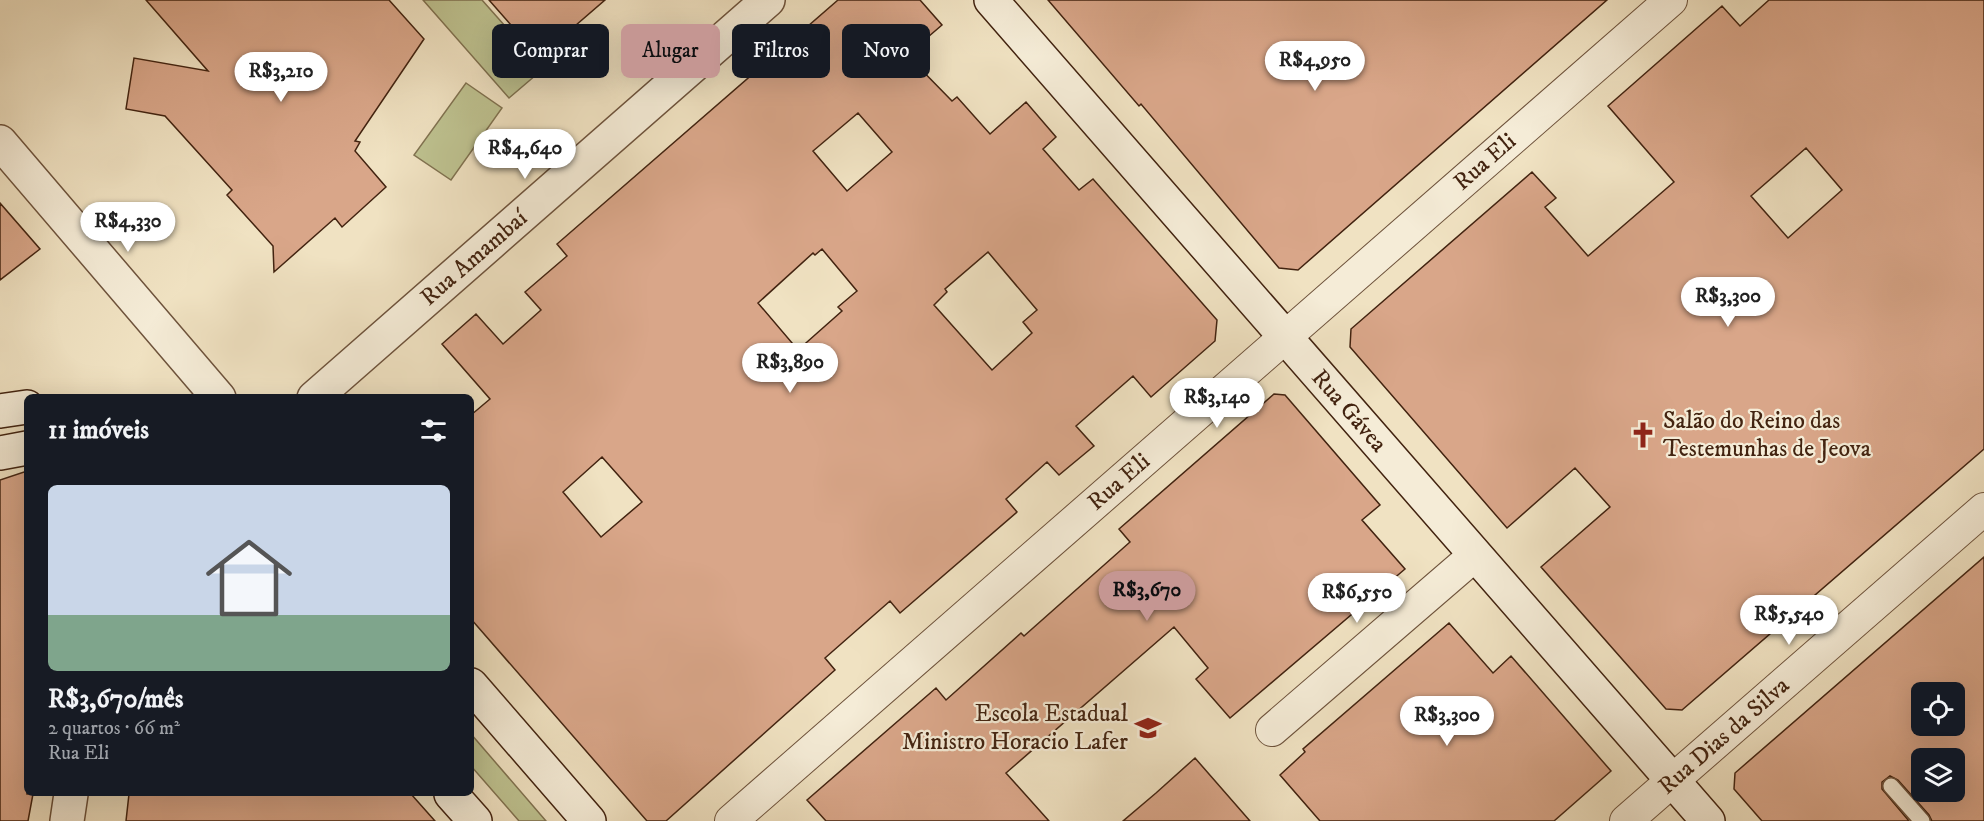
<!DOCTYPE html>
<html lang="pt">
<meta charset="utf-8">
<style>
body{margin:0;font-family:"IM FELL DW Pica",serif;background:#242831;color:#f1f3f6;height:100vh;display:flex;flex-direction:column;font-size:22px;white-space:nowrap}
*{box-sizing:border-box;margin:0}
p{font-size:20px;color:#9ea1a6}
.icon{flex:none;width:33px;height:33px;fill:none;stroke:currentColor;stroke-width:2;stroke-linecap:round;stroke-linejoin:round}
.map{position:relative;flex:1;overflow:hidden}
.drawer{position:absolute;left:24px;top:394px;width:450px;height:402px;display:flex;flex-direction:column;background:#171b24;border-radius:9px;box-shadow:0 6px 24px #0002}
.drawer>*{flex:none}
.top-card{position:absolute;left:492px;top:24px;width:570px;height:54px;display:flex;gap:12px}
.controls{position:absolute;left:1911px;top:682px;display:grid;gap:12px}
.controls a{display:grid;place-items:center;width:54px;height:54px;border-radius:9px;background:#171b24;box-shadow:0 6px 24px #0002;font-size:30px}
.price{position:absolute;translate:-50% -51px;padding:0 14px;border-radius:21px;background:#fff;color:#222;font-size:20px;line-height:39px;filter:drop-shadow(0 2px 3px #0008)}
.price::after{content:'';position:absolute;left:50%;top:36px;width:18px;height:14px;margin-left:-9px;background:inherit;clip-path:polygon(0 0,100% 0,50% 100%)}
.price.selected{background:#c59692;color:#111}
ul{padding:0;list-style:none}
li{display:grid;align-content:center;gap:12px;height:318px;padding:0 24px}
li span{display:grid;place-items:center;height:186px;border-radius:9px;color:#555}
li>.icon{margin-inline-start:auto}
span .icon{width:108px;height:108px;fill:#fffc;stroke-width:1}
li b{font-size:26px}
h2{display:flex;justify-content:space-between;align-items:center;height:72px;padding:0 24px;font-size:26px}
.pill{padding:0 21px;border-radius:9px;background:#171b24;box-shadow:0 6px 24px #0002;font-size:21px;line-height:54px}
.pill.selected{background:#c59692;color:#111}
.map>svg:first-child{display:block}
.green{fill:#bec290;stroke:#807250;stroke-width:1.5}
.building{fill:#d9a689;stroke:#422310;stroke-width:1.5;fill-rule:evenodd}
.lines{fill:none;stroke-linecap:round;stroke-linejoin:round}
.service-casing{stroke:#6e533c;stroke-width:18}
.minor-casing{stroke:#6e533c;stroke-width:34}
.tertiary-casing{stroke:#6e533c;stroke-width:36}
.secondary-casing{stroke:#422310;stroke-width:36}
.service{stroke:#f5ecd7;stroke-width:15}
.minor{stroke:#f5ecd7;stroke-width:32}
.tertiary{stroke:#f5ecd7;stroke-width:33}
.secondary{stroke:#f5ecd7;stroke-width:33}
.labels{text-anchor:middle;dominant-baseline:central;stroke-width:4.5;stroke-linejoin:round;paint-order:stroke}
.street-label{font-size:24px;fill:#422310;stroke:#f5ecd7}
.poi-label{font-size:24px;fill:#422310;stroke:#f5ecd7;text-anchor:start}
</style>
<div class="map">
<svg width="1984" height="821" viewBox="0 0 1984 821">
<rect width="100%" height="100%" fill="#f0e2c2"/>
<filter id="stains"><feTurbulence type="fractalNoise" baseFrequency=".00333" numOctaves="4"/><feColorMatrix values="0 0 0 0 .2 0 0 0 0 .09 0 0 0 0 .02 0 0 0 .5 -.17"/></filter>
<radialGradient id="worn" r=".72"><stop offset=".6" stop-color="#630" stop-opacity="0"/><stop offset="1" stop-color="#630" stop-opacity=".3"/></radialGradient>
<!-- green -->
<path class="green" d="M423,0H482L543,69L509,98Z
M466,83L502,108L451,180L414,155Z
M471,734L546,821H519L471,766Z"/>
<!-- building -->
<path class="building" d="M146,0H389L424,39L355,141L360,142L355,151L386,187L342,227L335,218L274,272L273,246L227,195L232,190L165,116L126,109L134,58L208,71Z
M489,0H605L539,57Z
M838,0H920L942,25L907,55L952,101L957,97L990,134L1026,102L1056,137L1043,149L1079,190L1093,179L1217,320L1215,341L1151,397L1133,376L1076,426L1094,446L1059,475L1047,462L1006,499L1017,512L900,613L890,601L825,658L835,670L666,821H647L471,619V415L490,399L442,344L476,314L503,344L541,310L525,292L567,256L557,244ZM858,113L892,152L847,191L813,151ZM822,249L857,291L838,307L842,311L798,350L758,303L813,253L815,255ZM988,252L1037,310L1023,322L1032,333L992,370L934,305L947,292L945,289ZM602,457L642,502L601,537L563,492Z
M1048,0H1607L1298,270L1279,268L1141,104L1139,106Z
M1769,0H1984V449L1682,710L1666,709L1541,567L1610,507L1575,468L1507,528L1350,347L1351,329L1532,172L1556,198L1545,207L1588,256L1674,182L1608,106L1722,6L1740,26ZM1806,148L1842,190L1788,238L1751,196Z
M0,203L40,249L0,280Z
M1274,394L1285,395L1380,505L1362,520L1405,569L1230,718L1196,679L1208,668L1174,627L1006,773L1049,821H826L807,800L936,688L946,700L1021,633L1024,636L1130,542L1119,529Z
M27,471V794H33L28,821H0V480Z
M1984,557V821H1932L1929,815L1898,780L1890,776L1882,782V789L1909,821H1762L1734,789L1735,773ZM1922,693H1954V726H1922ZM1922,759H1954V792H1922Z
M1449,623L1493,673L1511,656L1611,771L1554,821H1320L1280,775L1305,752L1303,749Z
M1195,758L1250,821H1123L1156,793Z
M129,794H411L435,821H126Z"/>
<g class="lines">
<!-- service casing -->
<g class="service-casing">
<path id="service" d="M1891,786L1922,821"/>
</g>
<!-- minor casing -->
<g class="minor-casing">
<path id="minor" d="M1272,730L1475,555
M731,821L1671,0
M1626,821L1984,509"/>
</g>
<!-- tertiary casing -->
<g class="tertiary-casing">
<path id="tertiary" d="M0,142L219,398
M314,398L768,0
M67,821L71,794"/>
</g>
<!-- secondary casing -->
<g class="secondary-casing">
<path id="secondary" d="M991,0L1708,821
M0,411L27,407
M0,453L27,448
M471,685L589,821
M451,794L475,821"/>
</g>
<!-- service -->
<use href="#service" class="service"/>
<!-- minor -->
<use href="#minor" class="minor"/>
<!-- tertiary -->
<use href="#tertiary" class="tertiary"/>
<!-- secondary -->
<use href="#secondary" class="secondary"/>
</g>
<!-- icons -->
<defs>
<g id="church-bare" transform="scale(2.07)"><path d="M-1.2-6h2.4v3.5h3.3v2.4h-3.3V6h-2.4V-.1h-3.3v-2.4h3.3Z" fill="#8f2418" stroke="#f5ecd7" stroke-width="2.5" paint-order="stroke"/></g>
<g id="school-bare" transform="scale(2.07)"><path d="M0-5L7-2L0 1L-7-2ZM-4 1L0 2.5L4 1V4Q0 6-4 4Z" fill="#8f2418" stroke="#f5ecd7" stroke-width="2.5" paint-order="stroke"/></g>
</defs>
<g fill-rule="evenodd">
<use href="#church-bare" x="1643" y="435"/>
<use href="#school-bare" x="1148" y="728"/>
</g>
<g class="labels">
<!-- street labels -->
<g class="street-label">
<text transform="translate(1485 162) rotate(-41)">Rua Eli</text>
<text transform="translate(474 258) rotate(-41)">Rua Amambaí</text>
<text transform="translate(1349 411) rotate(49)">Rua Gávea</text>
<text transform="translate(1119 482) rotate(-41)">Rua Eli</text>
<text transform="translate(1724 736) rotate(-41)">Rua Dias da Silva</text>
</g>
<!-- poi labels -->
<g class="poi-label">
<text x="1663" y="421">Salão do Reino das<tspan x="1663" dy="28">Testemunhas de Jeova</tspan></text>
<text x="1128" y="714" text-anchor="end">Escola Estadual<tspan x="1128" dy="28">Ministro Horacio Lafer</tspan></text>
</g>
</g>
<rect width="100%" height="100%" filter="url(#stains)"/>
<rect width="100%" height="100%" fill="url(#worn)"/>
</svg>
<div class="controls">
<a><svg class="icon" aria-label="locate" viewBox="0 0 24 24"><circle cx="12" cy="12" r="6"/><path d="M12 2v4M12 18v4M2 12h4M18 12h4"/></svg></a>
<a><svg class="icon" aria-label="layers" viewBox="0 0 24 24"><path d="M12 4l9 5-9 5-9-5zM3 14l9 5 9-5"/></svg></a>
</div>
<b class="price" style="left:1315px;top:92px">R$4,950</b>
<b class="price" style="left:281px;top:103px">R$3,210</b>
<b class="price" style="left:525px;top:180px">R$4,640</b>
<b class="price" style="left:128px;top:253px">R$4,330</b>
<b class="price" style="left:1728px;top:328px">R$3,300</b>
<b class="price" style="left:790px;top:394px">R$3,890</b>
<b class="price" style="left:1217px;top:429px">R$3,140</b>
<b class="price selected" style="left:1147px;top:622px">R$3,670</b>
<b class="price" style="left:1357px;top:624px">R$6,550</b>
<b class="price" style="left:1789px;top:646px">R$5,540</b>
<b class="price" style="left:1447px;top:747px">R$3,300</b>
<div class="top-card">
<a class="pill">Comprar</a>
<a class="pill selected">Alugar</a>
<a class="pill">Filtros</a>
<a class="pill">Novo</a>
</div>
<section class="drawer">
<h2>11 imóveis<svg class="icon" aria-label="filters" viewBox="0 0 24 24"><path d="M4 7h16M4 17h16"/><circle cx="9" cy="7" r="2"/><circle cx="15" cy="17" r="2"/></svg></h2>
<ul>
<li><span style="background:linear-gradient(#c9d6e8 70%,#7fa58c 0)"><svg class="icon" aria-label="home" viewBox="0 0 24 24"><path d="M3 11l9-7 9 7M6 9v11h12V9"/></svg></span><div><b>R$3,670/mês</b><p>2 quartos · 66 m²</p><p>Rua Eli</p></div></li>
</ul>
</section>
</div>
